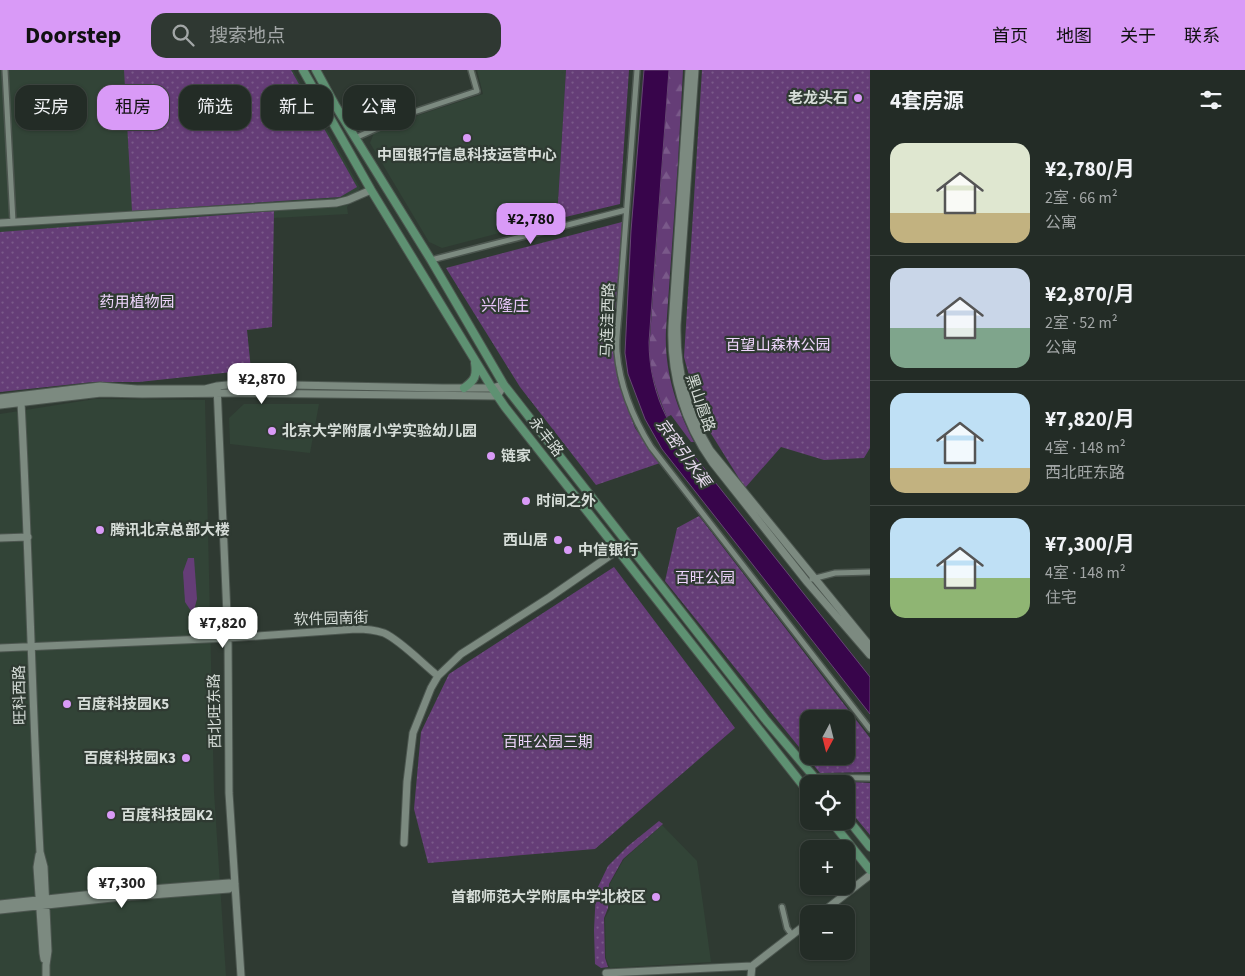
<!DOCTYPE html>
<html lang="zh">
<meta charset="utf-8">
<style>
body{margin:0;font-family:"Source Sans 3","Noto Sans SC",sans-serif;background:#2f3832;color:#f1f3f6;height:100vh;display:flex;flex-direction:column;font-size:19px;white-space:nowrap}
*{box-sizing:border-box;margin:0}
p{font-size:16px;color:#a3a7a7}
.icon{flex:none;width:28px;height:28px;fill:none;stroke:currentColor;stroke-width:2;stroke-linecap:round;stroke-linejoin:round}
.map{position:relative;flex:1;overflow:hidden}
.details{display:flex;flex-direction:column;background:#232c26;width:375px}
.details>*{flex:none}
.guide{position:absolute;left:15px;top:15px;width:475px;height:45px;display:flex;gap:10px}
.needle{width:32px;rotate:187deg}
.controls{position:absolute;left:800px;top:640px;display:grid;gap:10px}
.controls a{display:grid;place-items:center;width:55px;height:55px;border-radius:10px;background:#232c26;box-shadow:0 1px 4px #0004,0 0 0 1px #404843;font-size:25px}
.price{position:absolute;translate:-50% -42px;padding:0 11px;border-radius:10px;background:#fff;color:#222;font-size:16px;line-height:32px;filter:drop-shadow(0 1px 2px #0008)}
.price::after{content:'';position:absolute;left:50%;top:30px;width:15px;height:11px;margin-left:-8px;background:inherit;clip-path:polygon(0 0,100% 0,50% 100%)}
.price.selected{background:#d99af7;color:#111}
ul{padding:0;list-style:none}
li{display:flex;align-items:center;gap:15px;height:125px;padding:0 20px}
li+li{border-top:1px solid #404843}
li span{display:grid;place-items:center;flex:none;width:140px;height:100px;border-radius:15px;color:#555}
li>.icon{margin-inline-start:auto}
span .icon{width:60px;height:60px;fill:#fffc;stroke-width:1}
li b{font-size:21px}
h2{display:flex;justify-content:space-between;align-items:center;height:60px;padding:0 20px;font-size:21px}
.pill{padding:0 18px;border-radius:15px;background:#232c26;box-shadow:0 1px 4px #0004,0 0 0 1px #404843;font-size:18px;line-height:45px}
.pill.selected{background:#d99af7;color:#111}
header{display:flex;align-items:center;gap:30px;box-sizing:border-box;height:70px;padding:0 25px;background:#d99af7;color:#111}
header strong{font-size:24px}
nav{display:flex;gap:28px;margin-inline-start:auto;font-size:18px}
.search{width:350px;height:45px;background:#2f3832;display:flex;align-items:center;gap:12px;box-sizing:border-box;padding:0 18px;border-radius:15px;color:#a3a7a7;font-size:19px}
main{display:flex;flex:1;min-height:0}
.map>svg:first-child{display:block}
.built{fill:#324437}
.grass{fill:#653d77}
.forest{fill:url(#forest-firs)}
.park{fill:url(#park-dots);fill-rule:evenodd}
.water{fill:#38054b;stroke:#674675}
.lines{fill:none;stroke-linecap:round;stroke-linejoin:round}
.street-casing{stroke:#4c564f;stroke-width:8}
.secondary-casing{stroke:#4c564f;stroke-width:9}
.primary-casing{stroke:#4c564f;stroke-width:10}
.street{stroke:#7c8a80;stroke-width:5}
.secondary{stroke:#7c8a80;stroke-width:7}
.primary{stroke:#5e9172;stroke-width:8}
.poi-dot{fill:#d99af7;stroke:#2f3a32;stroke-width:2}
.labels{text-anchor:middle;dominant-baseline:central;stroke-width:4.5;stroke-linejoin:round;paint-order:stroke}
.poi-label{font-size:15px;font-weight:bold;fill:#d6ddd8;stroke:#2f3a32;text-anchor:start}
.park-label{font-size:15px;fill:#f0d6fe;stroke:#2f3a32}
.street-label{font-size:15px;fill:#d6ddd8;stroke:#2f3a32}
.neighbourhood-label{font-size:16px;fill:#e7c4f9;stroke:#2f3a32}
.water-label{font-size:16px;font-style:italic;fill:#ebdef2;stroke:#2f3a32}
</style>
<header>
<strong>Doorstep</strong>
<div class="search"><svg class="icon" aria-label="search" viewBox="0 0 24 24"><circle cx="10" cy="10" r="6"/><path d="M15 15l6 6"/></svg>搜索地点</div>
<nav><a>首页</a><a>地图</a><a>关于</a><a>联系</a></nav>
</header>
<main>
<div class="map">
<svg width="870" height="906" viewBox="0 0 870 906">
<defs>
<pattern id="forest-firs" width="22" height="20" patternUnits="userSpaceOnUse" patternTransform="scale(1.25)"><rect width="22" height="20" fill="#653d77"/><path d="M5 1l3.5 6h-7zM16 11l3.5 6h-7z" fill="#7a598a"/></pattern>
<pattern id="park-dots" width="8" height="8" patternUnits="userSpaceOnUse" patternTransform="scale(1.25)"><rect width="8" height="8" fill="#653d77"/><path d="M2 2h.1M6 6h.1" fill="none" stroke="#7a598a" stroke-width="1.8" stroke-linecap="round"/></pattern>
</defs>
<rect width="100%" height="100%" fill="#2f3a32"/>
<!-- built -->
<path class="built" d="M0,0H293L360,118L347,137L348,144L274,148L272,257L247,260L251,300L139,312H93L0,322Z
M477,0H566L557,148L442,178L429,172L370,73L374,63L419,45L483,24Z
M95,329L205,330L214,722L226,906H0V344Z
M244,334H319L310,383L230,374L229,348Z
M662,755L697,791L711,892L610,898L606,888L605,848L610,839V814L624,789Z"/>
<!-- grass -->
<path class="grass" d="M188,488H194L197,529L193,544L185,532L183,502Z"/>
<!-- forest -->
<path class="forest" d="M669,0H683L678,91L666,260C664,300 676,337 694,372H691L671,345L667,347C658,326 651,305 649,282Z"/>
<!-- park -->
<path class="park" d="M124,0H291L357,117L340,127L132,141Z
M566,0H629L620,134L557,149Z
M702,0H870V378L864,388L824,390L781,377L745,418L700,346L684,287Z
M274,141L272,257L247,260L251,300L139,312H93L0,322V162Z
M622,152L613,280L619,315L635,358L660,393L596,415L520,317L446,198Z
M699,446L870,668V702L820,703L665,511L677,458ZM809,649H846V686H809Z
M614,497L735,658L595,779L428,793L414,739L421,662L449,604Z
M832,711L870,713V765L846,736V714H829L827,712Z
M659,751L663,754L623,789L609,814L608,838L604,848L605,888L608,897L601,898L595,894L594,860L596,821L608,796L628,776Z"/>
<!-- water -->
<path class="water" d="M644,0H669L649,272C649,297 655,325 667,348C671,355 676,361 680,368L870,607V644L662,379L645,349L628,304L625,283L631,161Z"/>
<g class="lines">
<!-- street casing -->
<g class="street-casing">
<path id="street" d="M5,0L13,152
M637,0L619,243C618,256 616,269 617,282C620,316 633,348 651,377L870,659
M355,68L411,43L477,21L471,0
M431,190L626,140
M812,509L835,503L870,502
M815,707L870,708
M782,837L787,858L792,865"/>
</g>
<!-- secondary casing -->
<g class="secondary-casing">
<path id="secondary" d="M689,0L672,256C670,304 684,353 712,392L807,512L870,585
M695,0L677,255C676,300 687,342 710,380L870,576
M0,153L336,133L348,130L371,120
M217,316L228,568L229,723L241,906
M0,328L100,316L137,319H205L217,316L237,314L443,318H492L504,315
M21,332C29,482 32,632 40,782L44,797L48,881L46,895V906
M0,335L101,323L142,324L237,323L497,326L504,315
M0,468L28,467
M0,578L228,568L356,559C366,559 375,560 384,563C400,570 423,594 438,606
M404,773L407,712L413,663L431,618L438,606L461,584L550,527L618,480
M39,785L37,797L43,883L44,889
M0,834L112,822L229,813L235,814
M0,840L112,828L229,819L235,814
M820,844L870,805
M606,903L752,896
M751,906L752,896L809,852"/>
</g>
<!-- primary casing -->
<g class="primary-casing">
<path id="primary" d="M303,0L371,120L492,318L505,337L809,723
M316,0L335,35L431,190L504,315L765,649L820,714
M464,318C475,310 477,306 475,293
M846,747L870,777
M831,751L870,800"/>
</g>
<!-- street -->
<use href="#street" class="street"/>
<!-- secondary -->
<use href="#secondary" class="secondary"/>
<!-- primary -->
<use href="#primary" class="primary"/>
</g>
<!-- markers -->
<g class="poi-dot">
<circle cx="858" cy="28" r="5"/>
<circle cx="467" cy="68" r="5"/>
<circle cx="272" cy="361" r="5"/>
<circle cx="491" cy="386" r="5"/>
<circle cx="526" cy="431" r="5"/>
<circle cx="100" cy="460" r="5"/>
<circle cx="558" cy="470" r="5"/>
<circle cx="568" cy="480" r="5"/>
<circle cx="67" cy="634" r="5"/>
<circle cx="186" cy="688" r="5"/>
<circle cx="111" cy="745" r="5"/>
<circle cx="656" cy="827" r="5"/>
</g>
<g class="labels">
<!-- poi labels -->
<g class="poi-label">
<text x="848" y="28" text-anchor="end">老龙头石</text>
<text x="467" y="85" text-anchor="middle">中国银行信息科技运营中心</text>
<text x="282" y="361">北京大学附属小学实验幼儿园</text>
<text x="501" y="386">链家</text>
<text x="536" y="431">时间之外</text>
<text x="110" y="460">腾讯北京总部大楼</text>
<text x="548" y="470" text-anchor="end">西山居</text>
<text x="578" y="480">中信银行</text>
<text x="77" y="634">百度科技园K5</text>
<text x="176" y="688" text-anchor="end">百度科技园K3</text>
<text x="121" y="745">百度科技园K2</text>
<text x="646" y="827" text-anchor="end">首都师范大学附属中学北校区</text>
</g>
<!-- park labels -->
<g class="park-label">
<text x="137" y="232">药用植物园</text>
<text x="778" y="275">百望山森林公园</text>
<text x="705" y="508">百旺公园</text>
<text x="548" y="672">百旺公园三期</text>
</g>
<!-- street labels -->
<g class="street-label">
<text transform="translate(608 250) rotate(-88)">马连洼西路</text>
<text transform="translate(700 333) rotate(71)">黑山扈路</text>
<text transform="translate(546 367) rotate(52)">永丰路</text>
<text transform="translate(331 549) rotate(-2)">软件园南街</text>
<text transform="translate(20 625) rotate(-91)">旺科西路</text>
<text transform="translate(215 641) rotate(-91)">西北旺东路</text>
</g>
<!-- neighbourhood labels -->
<g class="neighbourhood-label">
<text x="505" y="236">兴隆庄</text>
</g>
<!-- water labels -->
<g class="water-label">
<text transform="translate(683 383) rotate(54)">京密引水渠</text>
</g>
</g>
</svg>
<div class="controls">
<a><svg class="needle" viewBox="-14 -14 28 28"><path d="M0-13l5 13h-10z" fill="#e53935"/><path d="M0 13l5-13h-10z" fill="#a3a7a7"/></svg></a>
<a><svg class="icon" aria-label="locate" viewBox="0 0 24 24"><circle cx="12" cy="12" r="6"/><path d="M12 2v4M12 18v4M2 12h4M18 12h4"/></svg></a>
<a>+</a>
<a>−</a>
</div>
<b class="price selected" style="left:531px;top:175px">¥2,780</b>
<b class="price" style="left:262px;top:335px">¥2,870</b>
<b class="price" style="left:223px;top:579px">¥7,820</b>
<b class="price" style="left:122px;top:839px">¥7,300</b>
<div class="guide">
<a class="pill">买房</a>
<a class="pill selected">租房</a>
<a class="pill">筛选</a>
<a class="pill">新上</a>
<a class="pill">公寓</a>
</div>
</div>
<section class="details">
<h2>4套房源<svg class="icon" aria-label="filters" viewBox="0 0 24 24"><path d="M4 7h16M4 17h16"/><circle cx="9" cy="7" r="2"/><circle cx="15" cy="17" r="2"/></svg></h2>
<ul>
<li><span style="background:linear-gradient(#dfe7d0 70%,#c2b280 0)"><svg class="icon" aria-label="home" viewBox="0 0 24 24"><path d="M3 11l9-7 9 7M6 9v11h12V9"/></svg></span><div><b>¥2,780/月</b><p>2室 · 66 m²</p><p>公寓</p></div></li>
<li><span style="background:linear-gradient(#c9d6e8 60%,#7fa58c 0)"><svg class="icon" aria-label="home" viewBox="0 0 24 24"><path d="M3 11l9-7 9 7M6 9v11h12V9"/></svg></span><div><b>¥2,870/月</b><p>2室 · 52 m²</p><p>公寓</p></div></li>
<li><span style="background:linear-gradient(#bfe0f5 75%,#c2b280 0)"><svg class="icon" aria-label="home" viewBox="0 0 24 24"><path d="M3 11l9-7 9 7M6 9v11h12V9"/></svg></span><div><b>¥7,820/月</b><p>4室 · 148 m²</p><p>西北旺东路</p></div></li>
<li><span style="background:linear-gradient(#bfe0f5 60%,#8fb573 0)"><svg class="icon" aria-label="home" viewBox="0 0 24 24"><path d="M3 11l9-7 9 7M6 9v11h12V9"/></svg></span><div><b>¥7,300/月</b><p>4室 · 148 m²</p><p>住宅</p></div></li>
</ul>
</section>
</main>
